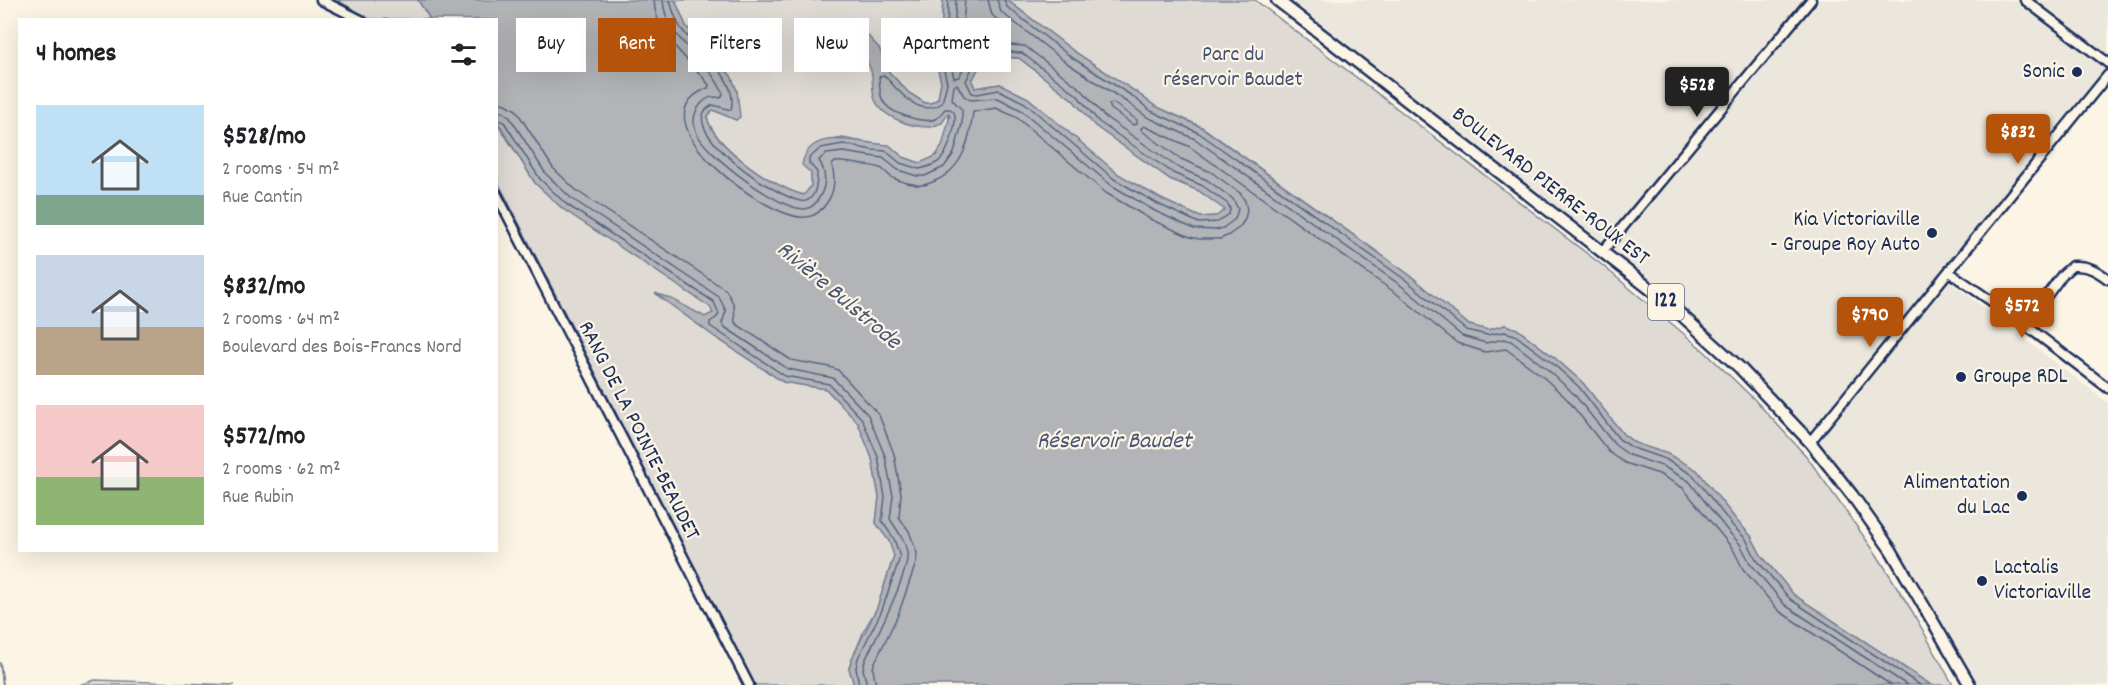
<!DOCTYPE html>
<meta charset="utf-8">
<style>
body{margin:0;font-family:Dekko,sans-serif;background:#f6f6f6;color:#202124;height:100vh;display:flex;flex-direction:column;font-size:22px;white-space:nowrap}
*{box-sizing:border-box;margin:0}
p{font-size:20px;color:#757577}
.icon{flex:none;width:33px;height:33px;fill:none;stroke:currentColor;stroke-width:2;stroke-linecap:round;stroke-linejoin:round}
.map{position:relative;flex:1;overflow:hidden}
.panel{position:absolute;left:18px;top:18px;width:480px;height:534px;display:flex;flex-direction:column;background:#fff;border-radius:0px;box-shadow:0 6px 24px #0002}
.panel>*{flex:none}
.hud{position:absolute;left:516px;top:18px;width:570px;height:54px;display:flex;gap:12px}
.price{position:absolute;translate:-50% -51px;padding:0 14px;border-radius:6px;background:#b45309;color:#fff;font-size:20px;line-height:39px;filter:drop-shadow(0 2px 3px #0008)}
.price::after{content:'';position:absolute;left:50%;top:36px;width:18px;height:14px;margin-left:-9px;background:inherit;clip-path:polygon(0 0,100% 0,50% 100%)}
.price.on{background:#222;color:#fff}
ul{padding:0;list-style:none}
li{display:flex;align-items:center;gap:18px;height:150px;padding:0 18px}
li span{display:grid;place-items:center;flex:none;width:168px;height:120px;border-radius:0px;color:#555}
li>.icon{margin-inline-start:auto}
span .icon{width:72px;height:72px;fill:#fffc;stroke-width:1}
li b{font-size:26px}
h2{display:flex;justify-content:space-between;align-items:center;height:72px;padding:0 18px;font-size:26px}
.tag{padding:0 21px;border-radius:0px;background:#fff;box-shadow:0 6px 24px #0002;font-size:21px;line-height:54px}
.tag.on{background:#b45309;color:#fff}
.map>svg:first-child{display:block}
.built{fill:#ece7dc}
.green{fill:#dfdbd4;stroke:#7d8599;stroke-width:1.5}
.water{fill:#b2b4b8;stroke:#767f94;stroke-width:1.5;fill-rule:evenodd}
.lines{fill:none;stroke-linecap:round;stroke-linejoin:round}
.shore{stroke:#576482;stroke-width:1.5}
.stream{stroke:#767f94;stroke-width:2}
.minor-casing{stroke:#1b2f5e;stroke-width:13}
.major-casing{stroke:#1b2f5e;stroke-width:15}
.minor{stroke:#fcf5e5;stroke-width:8}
.major{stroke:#fcf5e5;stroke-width:10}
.poi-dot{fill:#1b2f5e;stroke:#fcf5e5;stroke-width:2}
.labels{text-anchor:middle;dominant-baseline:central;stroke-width:4.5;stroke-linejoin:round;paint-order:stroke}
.shield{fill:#fcf5e5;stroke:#5e6a86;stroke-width:1.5}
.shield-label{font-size:21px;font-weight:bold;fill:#1b2f5e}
.park-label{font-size:22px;fill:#425176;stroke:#fcf5e5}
.poi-label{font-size:22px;fill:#1b2f5e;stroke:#fcf5e5;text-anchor:end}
.street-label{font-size:22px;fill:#1b2f5e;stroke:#fcf5e5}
.water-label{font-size:24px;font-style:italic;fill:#485779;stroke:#fcf5e5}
</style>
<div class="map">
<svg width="2108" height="685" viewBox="0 0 2108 685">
<rect width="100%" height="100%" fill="#fcf5e5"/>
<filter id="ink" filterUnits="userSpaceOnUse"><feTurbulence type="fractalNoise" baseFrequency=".0167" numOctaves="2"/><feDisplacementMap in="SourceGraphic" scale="12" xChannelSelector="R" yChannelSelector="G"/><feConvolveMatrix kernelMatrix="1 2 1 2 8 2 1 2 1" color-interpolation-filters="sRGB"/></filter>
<g filter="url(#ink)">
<!-- built -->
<path class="built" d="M1277,0H2108V85L1949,281L2108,403V685H1970L1891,550L1810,442L1667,302Z"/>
<!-- green -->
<path class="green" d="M337,0H418L430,19H370Z
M675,0H943L941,34L935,57L941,82L938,99L931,103H925L909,93L889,72L879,48L821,23L798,26C819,34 857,45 869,64C875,73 874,88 875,98L948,113C951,123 944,146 937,154C933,159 925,161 920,163L903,157L888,145L873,144L843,138L824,141L811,173V186L805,195C775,189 713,146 707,117L713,110L736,120L737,91L731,76L686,26Z
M1007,0H1255L1602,265L1703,350L1754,399L1807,457L1877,555L1912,611L1953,685H1931L1794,595L1761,555L1751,536L1737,521L1697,470L1635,443L1623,434L1583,383L1555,358L1517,329L1505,325L1488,330L1469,325L1411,276L1202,127L1155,106L1136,92L1075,52Z
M997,57L1019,58L1073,100L1095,126L1170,179L1199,191L1226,210L1217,216L1200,217L1161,199L1118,174L1028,98L1000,84L975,88L972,81L978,69Z
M496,121L535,183L563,209L711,307L713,313L705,317L657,295L715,337L783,382L826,389L858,423L872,458L879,497L876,523L889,541L894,555L877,608L864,630L849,668L854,685H755L497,180Z
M95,680L235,685H79Z"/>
<!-- water -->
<path class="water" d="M418,0H675L686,26L731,76L737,91L740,117L736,120L713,110L707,117C713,146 776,189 804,195L811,186V173L802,165C809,124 861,144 889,145L903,157L920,163L936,156L942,146L950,116L948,113L942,123C938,124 933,127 929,127C910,127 880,117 874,97C870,80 877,69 860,55C844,40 817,34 796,26L821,23L868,36L879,48L889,72L909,93L925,103H931L938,99L941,82L935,57L941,34L943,0H1007L1075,52L1136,92L1155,106L1201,127L1411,276L1469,325L1488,330L1505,325L1517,329L1555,358L1583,383L1623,434L1635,443L1668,454L1697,470L1737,521L1751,536L1761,555L1794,595L1931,685H854L849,668L853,656L877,608L894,556L889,541L876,523L879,497L872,458L858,423L826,389L783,382L715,337L655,293L672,299L705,317L713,313L710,307L563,209L535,183L497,121L496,20L430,19ZM997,57L1019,58L1073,100L1095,126L1170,179L1199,191L1225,210L1216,216L1200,217L1161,199L1118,174L1028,98L1000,84L975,88L972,81L978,69Z"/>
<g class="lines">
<!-- shore -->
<path class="shore" d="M654,0C655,36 690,59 709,85L708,88C629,119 771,223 807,217C817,216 823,209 828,201C835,190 835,177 832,165L835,162C840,161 876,166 880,168C884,169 887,174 891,177C897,180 906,183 913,184C921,187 928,184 935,181C963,169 970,140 973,112L996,108L1016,117L1106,193L1150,219L1190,237L1199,239H1220L1229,235L1240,227L1245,219L1247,210L1245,201L1240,193L1211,172L1181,159L1142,131L1141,128L1144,126L1190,147L1397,294L1457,343L1485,352L1506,349L1541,375L1567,399L1609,452L1625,463L1659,474L1683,488L1733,549L1743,569L1779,611L1891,685
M663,0C665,40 710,59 723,94L721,98C712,96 707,97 701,104C693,113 692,123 697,134C708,156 779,210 805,209C812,208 815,204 819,198C827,185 826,172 819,160L826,154L843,152L883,158L898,170L917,176H925L944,167L954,153L962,124V110L952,99L954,86L957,84L964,96L970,100L998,98L1021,110L1111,185L1155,211L1194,229L1216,230L1223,228L1235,219L1238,209L1233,199L1207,180L1177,167L1104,116L1082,90L1025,46L992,44L968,59L959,77L954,78L949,57L954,35L956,0
M670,0C672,9 677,24 683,31C700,53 739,77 731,110L713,105C666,126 789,207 806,201C817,197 817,181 817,172L809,163V158L821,148L843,144L872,150L886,151L900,163L919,169C925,168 933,165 938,162C948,155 958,123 954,112L950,109H945C942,112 940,117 935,119C925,124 893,114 886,105C879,98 880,87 879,77L884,75C899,91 919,119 942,103L947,83L941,57L947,34L948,0
M965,0L961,47L964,50L988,36L1010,33V30L992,15L988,0
M997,0L1001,12L1067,63L1128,103L1147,117L1195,139L1403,287L1462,336L1486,343L1504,339L1511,341L1546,368L1573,393L1615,445L1629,455L1662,466L1689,481L1727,530L1740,544L1750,563L1785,605L1907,685
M1004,0L1007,7L1071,57L1132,96L1151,111L1199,133L1407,281L1466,330L1487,335L1504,332L1515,335L1551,362L1579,387L1619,439L1633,448L1665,459L1693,475L1732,525L1746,539L1756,559L1790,599L1920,685
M998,51L1022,53L1077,95L1099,122L1173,173L1203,186L1228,204L1230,209L1229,214L1218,222L1199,223L1158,204L1114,179L1025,103L999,90L977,94L972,93L966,81L974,64Z
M496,102L506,104L516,110L553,168L577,191L726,290L734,305L735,323L791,360L830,367L838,370L879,415L894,454L901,494L899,517L909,531L917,553L916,563L898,615L874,664L873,669L876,685
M1109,104L1113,103L1137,120V124L1133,125L1111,109Z
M496,111L503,112L509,116L546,174L571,198L719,297L726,311L722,323L723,326L788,369L833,378L868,415L885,456L893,496L890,519C897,530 905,540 907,552C911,571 874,640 865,661L863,669L867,685
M496,119L504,122L540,179L566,204L714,302L719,314L716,318L710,322V326L785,376L829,384L862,419L878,457L885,497L882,521L894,539L900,557L882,610L858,658L856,668L859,685"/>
<!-- stream -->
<path class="stream" d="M0,663L3,685"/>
<!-- minor casing -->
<g class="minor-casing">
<path id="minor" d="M321,0L361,20
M2025,0L2108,63
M496,193L749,685
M1602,252L1811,0
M1949,272L2016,318L2108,388
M2025,325L2062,275L2072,266C2087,265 2096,270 2108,279
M1810,442L2108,75"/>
</g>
<!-- major casing -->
<g class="major-casing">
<path id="major" d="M1277,0L1667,302L1740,368L1810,442L1852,495L1891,550L1970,685"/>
</g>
<!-- minor -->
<use href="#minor" class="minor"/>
<!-- major -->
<use href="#major" class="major"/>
</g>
</g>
<!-- markers -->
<g class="poi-dot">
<circle cx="2077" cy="72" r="6"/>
<circle cx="1932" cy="233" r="6"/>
<circle cx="1961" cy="377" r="6"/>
<circle cx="2022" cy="496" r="6"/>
<circle cx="1982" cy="581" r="6"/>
</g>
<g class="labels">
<!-- shield labels -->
<rect class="shield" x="1648" y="284" width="36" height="36" rx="4.5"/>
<g class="shield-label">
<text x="1666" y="302">122</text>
</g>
<!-- park labels -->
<g class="park-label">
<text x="1233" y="55">Parc du<tspan x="1233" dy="25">réservoir Baudet</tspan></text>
</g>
<!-- poi labels -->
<g class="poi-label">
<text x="2065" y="72">Sonic</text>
<text x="1920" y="220">Kia Victoriaville<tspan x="1920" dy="25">- Groupe Roy Auto</tspan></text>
<text x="1973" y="377" text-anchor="start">Groupe RDL</text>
<text x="2010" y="483">Alimentation<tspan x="2010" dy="25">du Lac</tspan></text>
<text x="1994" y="568" text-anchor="start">Lactalis<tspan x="1994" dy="25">Victoriaville</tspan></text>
</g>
<!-- street labels -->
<g class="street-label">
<text transform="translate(1550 187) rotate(38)">BOULEVARD PIERRE-ROUX EST</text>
<text transform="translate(638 431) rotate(63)">RANG DE LA POINTE-BEAUDET</text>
</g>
<!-- water labels -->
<g class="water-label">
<text transform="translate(838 296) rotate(40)">Rivière Bulstrode</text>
<text x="1114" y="442">Réservoir Baudet</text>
</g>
</g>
</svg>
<b class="price on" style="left:1697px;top:118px">$528</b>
<b class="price" style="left:2018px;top:165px">$832</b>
<b class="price" style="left:2022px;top:339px">$572</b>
<b class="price" style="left:1870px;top:348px">$790</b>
<div class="hud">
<a class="tag">Buy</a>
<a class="tag on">Rent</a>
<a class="tag">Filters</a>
<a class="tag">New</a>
<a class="tag">Apartment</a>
</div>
<section class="panel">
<h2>4 homes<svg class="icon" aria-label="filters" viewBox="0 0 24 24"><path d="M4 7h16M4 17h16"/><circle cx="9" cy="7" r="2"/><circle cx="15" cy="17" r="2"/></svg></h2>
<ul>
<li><span style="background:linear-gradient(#bfe0f5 75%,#7fa58c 0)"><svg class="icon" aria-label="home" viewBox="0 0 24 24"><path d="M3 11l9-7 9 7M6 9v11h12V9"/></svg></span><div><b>$528/mo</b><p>2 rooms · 54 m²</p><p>Rue Cantin</p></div></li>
<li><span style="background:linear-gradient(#c9d6e8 60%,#b9a48a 0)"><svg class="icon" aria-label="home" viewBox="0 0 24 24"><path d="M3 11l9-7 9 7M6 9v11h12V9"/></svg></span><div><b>$832/mo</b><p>2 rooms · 64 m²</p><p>Boulevard des Bois-Francs Nord</p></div></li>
<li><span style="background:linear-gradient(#f6c9c9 60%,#8fb573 0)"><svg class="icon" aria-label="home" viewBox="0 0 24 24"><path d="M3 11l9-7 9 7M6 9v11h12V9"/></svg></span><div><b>$572/mo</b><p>2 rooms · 62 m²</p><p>Rue Rubin</p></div></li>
</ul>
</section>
</div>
